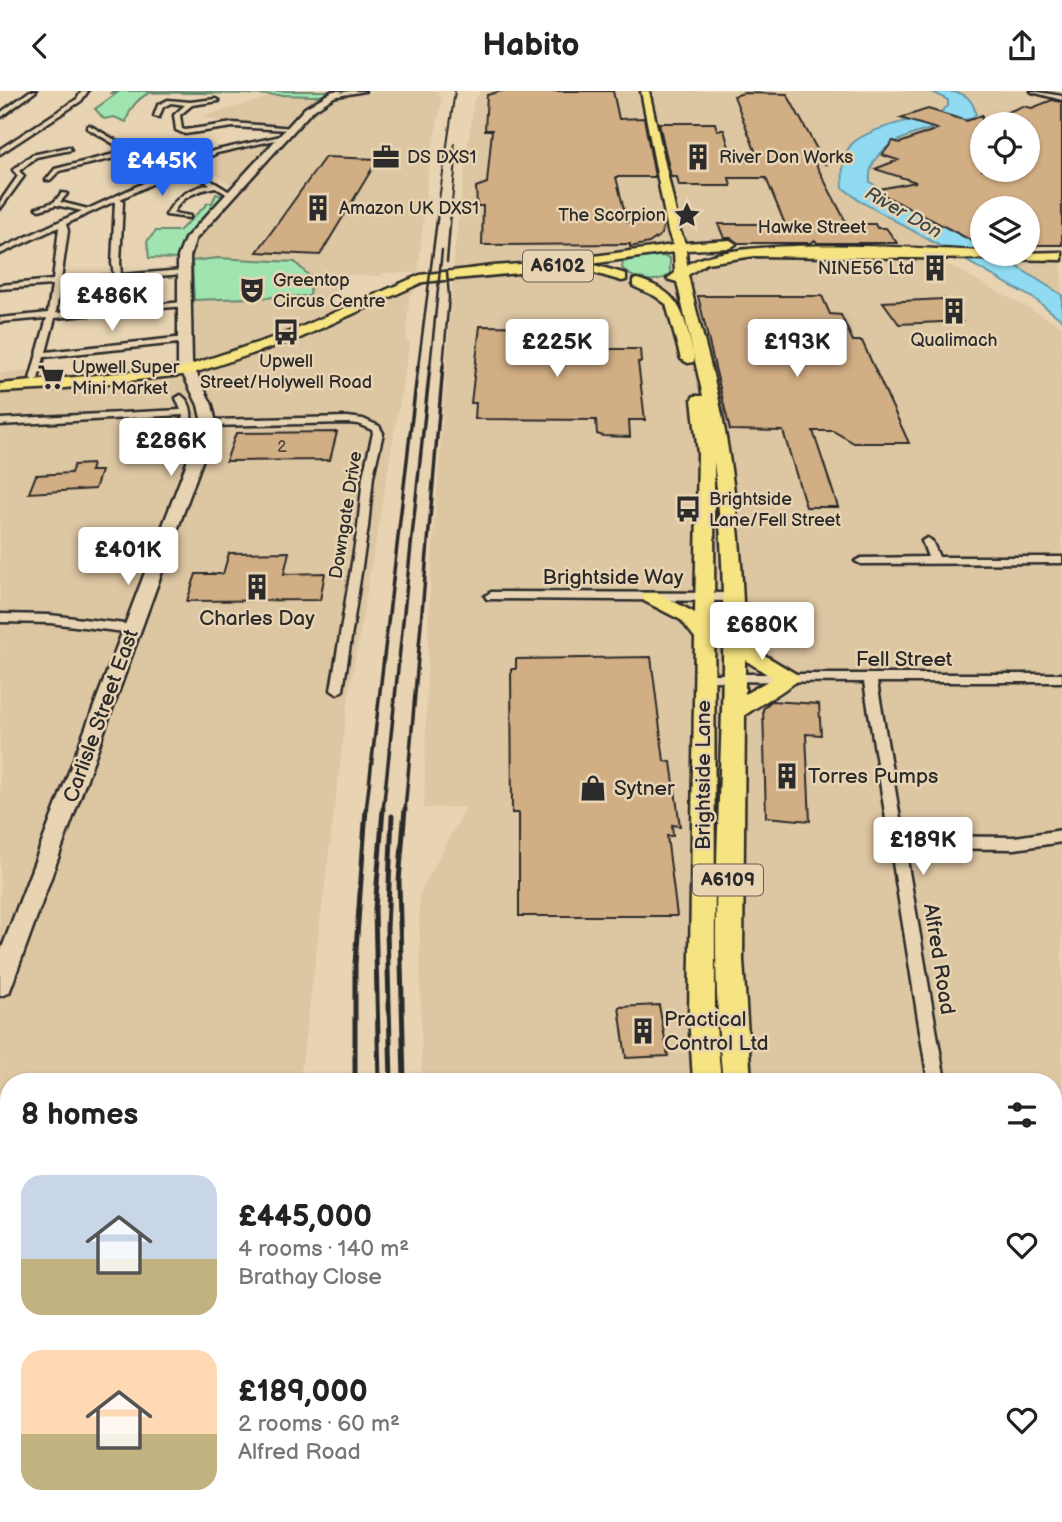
<!DOCTYPE html>
<meta charset="utf-8">
<style>
body{margin:0;font-family:"Balsamiq Sans",sans-serif;background:#f6f6f6;color:#222;height:100vh;display:flex;flex-direction:column;font-size:26px;white-space:nowrap}
*{box-sizing:border-box;margin:0}
p{font-size:23px;color:#767676}
.icon{flex:none;width:38px;height:38px;fill:none;stroke:currentColor;stroke-width:2;stroke-linecap:round;stroke-linejoin:round}
.map{position:relative;flex:1;overflow:hidden}
.sheet{position:absolute;left:0px;top:982px;width:1062px;height:450px;display:flex;flex-direction:column;background:#fff;border-radius:28px 28px 0 0;box-shadow:0 2px 5px #0004}
.sheet>*{flex:none}
.fabs{position:absolute;left:970px;top:21px;display:grid;gap:14px}
.fabs a{display:grid;place-items:center;width:70px;height:70px;border-radius:50%;background:#fff;box-shadow:0 2px 5px #0004;font-size:35px}
.price{position:absolute;translate:-50% -60px;padding:0 16px;border-radius:7px;background:#fff;color:#222;font-size:23px;line-height:46px;filter:drop-shadow(0 2px 4px #0008)}
.price::after{content:'';position:absolute;left:50%;top:42px;width:21px;height:16px;margin-left:-10px;background:inherit;clip-path:polygon(0 0,100% 0,50% 100%)}
.price.current{background:#2563eb;color:#fff}
ul{padding:0;list-style:none}
li{display:flex;align-items:center;gap:21px;height:175px;padding:0 21px}
li span{display:grid;place-items:center;flex:none;width:196px;height:140px;border-radius:21px;color:#555}
li>.icon{margin-inline-start:auto}
span .icon{width:84px;height:84px;fill:#fffc;stroke-width:1}
li b{font-size:30px}
h2{display:flex;justify-content:space-between;align-items:center;height:84px;padding:0 21px;font-size:30px}
header{display:flex;justify-content:space-between;align-items:center;height:91px;padding:0 21px;background:#fff;font-size:32px;font-weight:600}
.map>svg:first-child{display:block}
.built{fill:#ddc6a2;fill-rule:evenodd}
.green{fill:#a0e4b0;stroke:#66886e;stroke-width:2}
.water{fill:#90dbf1;stroke:#6895a2;stroke-width:2}
.building{fill:#d2ae84;stroke:#2b2b2b;stroke-width:2;fill-rule:evenodd}
.lines{fill:none;stroke-linecap:round;stroke-linejoin:round}
.minor-casing{stroke:#2b2b2b;stroke-width:5}
.secondary-casing{stroke:#2b2b2b;stroke-width:5}
.primary-casing{stroke:#2b2b2b;stroke-width:5}
.minor{fill:#e8d4b2;fill-rule:evenodd}
.secondary{fill:#e8d4b2;fill-rule:evenodd}
.primary{fill:#f6e381;fill-rule:evenodd}
.rail-far4{stroke:#2b2b2b;stroke-width:2}
.rail-far3{stroke:#2b2b2b;stroke-width:2.5}
.rail-far2{stroke:#2b2b2b;stroke-width:3.5}
.rail-far1{stroke:#2b2b2b;stroke-width:5}
.rail{stroke:#2b2b2b;stroke-width:6}
.labels{text-anchor:middle;dominant-baseline:central;stroke-width:5;stroke-linejoin:round;paint-order:stroke}
.far-number-label{font-size:16px;fill:#554c41}
.far-poi-label{font-size:18px;fill:#2b2b2b;stroke:#e8d4b2;text-anchor:start}
.far-street-label{font-size:18px;fill:#2b2b2b;stroke:#e8d4b2}
.far-water-label{font-size:19px;font-style:italic;fill:#3a4549;stroke:#e8d4b2}
.shield{fill:#e8d4b2;stroke:#645e54;stroke-width:2}
.shield-label{font-size:19px;font-weight:bold;fill:#2b2b2b}
.street-label{font-size:21px;fill:#2b2b2b;stroke:#e8d4b2}
.poi-label{font-size:21px;fill:#2b2b2b;stroke:#e8d4b2;text-anchor:start}
</style>
<header><svg class="icon" aria-label="back" viewBox="0 0 24 24"><path d="M15 5l-7 7 7 7"/></svg>Habito<svg class="icon" aria-label="share" viewBox="0 0 24 24"><path d="M12 15V3M7 8l5-5 5 5M5 13v7h14v-7"/></svg></header>
<div class="map">
<svg width="1062" height="1431" viewBox="0 0 1062 1431">
<rect width="100%" height="100%" fill="#e8d4b2"/>
<filter id="ink" filterUnits="userSpaceOnUse"><feTurbulence type="fractalNoise" baseFrequency=".0143" numOctaves="2"/><feDisplacementMap in="SourceGraphic" scale="14" xChannelSelector="R" yChannelSelector="G"/><feConvolveMatrix kernelMatrix="1 2 1 2 8 2 1 2 1" color-interpolation-filters="sRGB"/></filter>
<g filter="url(#ink)">
<!-- built -->
<path class="built" d="M377,0H444L437,2L442,9L429,72L418,182H382L381,185L341,184L335,202L338,206L319,210L352,225L419,193L409,206L406,250L410,251L349,603L300,990H9V1423H315L317,1431H0V282L61,276L58,289L194,276V209L310,205L218,167L192,170L188,159L202,135L240,96L228,92L202,73L226,62L277,49L289,36L221,30L201,26L272,5L335,4Z
M482,0H1062V155H1027V117H982V155L720,153L598,171L523,174H562L622,186L645,193L669,190L721,165L930,164L1062,235V1431H531L533,1423H1054V990H422L419,804L466,716L424,717L429,509L455,155L474,9ZM982,33H1027V79H982Z
M1062,166V204L1005,168Z"/>
<!-- green -->
<path class="green" d="M112,0H330L323,5C299,5 159,0 149,2C136,9 130,17 126,31L114,26L104,28L95,18L117,2H111Z
M216,103L223,105L184,149L178,168L149,167L147,150L156,140H179L208,112H212Z
M653,163L670,167V184C655,193 633,190 622,177L623,171Z
M218,167L295,171L311,187L310,205L194,209L192,170Z"/>
<!-- water -->
<path class="water" d="M931,0C957,0 971,0 976,23L972,27C939,37 865,46 870,91L891,105L982,154V163H997L1062,204V229L1036,209L860,110L843,97C842,84 842,64 851,54C866,37 916,28 939,22L948,15V9Z"/>
<!-- building -->
<path class="building" d="M501,0H613L619,28L644,27L655,86H616L627,131H664L662,143L649,152L630,156V153L482,154L483,115H477L476,96L487,92L492,39H485L487,4Z
M744,2L787,3L825,73L812,66L847,133H875L877,137H886L897,152H817L815,149L810,152H738L731,147H724L718,133H785L766,87H729L731,95H679L677,86H671L659,32H715L717,39H724L733,70H759L734,5Z
M1052,9L1062,11V154H1027V117H982V155L874,99L916,91L875,78L898,69L882,64L893,50L900,52L937,38L900,27L928,18L967,30L982,24V31L1023,15L1032,17ZM982,33H1027V79H982Z
M325,66L378,68L320,164L257,161Z
M698,205H822L830,223L841,224L853,250H862L909,352H854L833,340H813L838,416H806L783,340L730,339Z
M944,208L962,230L899,233L883,211Z
M480,235L551,236V243H608L609,258H640L641,271H638L645,329H629L630,346L603,345L597,343L596,329L475,328L476,312H471Z
M337,341L330,369L226,370L236,342Z
M92,373L90,380H101L95,398L29,402L36,384L71,382L74,374Z
M289,461L284,483L325,482L320,509L187,510L196,483H223L229,462Z
M651,566L664,670L671,671L680,735L672,734L673,745H667L677,825H519V722H512L511,578H516V568Z
M771,610L819,613L821,644L806,643L810,730L766,726L763,618Z
M659,914L668,965L626,967L619,916Z"/>
<g class="lines">
<!-- minor casing -->
<g class="minor-casing">
<path id="minor" d="M30,0H36L0,27V22Z
M82,0H88L81,10L0,63V58L77,8Z
M350,0H365L332,6L329,4Z
M1031,0L1062,5V9L1032,1Z
M168,9L190,11L216,8L219,10L192,14L180,24L182,38L185,39L233,32L293,37L290,39L233,36L185,43L176,39L174,24L185,14L171,12L163,16L159,26L154,25L158,14Z
M89,34L146,67L182,74L213,60L281,45L284,47L217,62L189,76L233,103L228,104L215,96C197,100 182,105 173,122L190,125V127L166,124C176,105 189,98 210,93L183,78L120,108L123,111L120,172L121,184L183,179L187,181L183,183L60,193L56,222L184,211L188,213L184,215L55,227L46,261L185,246L188,247V251L44,266L38,288L34,291L30,288L47,227L0,231V227L48,222L52,194L0,198V194L53,189L59,136L0,163V158L82,120L56,114L39,119L36,117L54,111L62,102L67,103L60,111L88,118L176,77L142,69L131,63L59,80L50,89H46L55,78L126,60L87,37ZM115,110L112,172L114,184L61,189L68,140L66,133Z
M69,56L71,59L36,66L19,80L24,85L0,118V111L18,85L13,79L32,64Z
M181,304C194,313 192,328 189,342L184,345L179,342L183,324L0,334V328L181,319L176,307Z
M348,326L363,328L379,335L383,342L373,385L368,436L343,599L337,603L331,599L358,436L363,385L373,342L372,339L358,333L348,332L209,335L204,332L209,329Z
M927,447L932,450L939,466H1062V472L861,473L855,470L861,467L928,466L922,450Z
M491,501L734,502L740,506L734,510L487,508L485,505Z
M0,523L50,524L133,534L139,538L133,542L50,532L0,531Z
M703,583H1062V591H877L903,745L1015,746L1062,739V751L1015,758L905,757L945,990H928L864,591L699,590L697,587Z
M1054,1043H1062V1061H1054Z"/>
</g>
<!-- secondary casing -->
<g class="secondary-casing">
<path id="secondary" d="M333,0H343L311,21L195,149L190,166L192,273L212,314L216,332L12,894L9,902L0,905V862L202,332L198,314L178,273V166L185,148L305,17Z
M1062,1271V1303H1054V1272Z
M0,1289H9V1321H0Z"/>
</g>
<!-- primary casing -->
<g class="primary-casing">
<path id="primary" d="M641,0H649L680,140L685,152L730,149L736,153L730,157L686,159L687,174C738,143 916,158 982,160V163L1062,161V169L754,165L707,172L688,184C698,231 713,277 722,324C736,398 743,472 744,547L766,565L796,583L799,588C796,593 754,617 745,624L743,869L751,990H723C701,784 740,577 714,371L715,924L721,990H693L689,924L695,547L681,529L644,510L642,506L644,502H658L695,522L698,363L692,308L694,305H703L677,191L667,188L675,182L674,161L591,173L626,183V189L622,190L591,181L562,178L423,191L300,247L191,283L56,298L0,301V293L184,276L290,241L420,184L493,175L562,170L583,172V167L587,166L673,154L668,140ZM745,569L773,587L745,603Z
M637,188C685,202 683,226 695,268L693,271L688,272L681,268L666,213L655,205L633,195V189Z
M738,1423H774L776,1431H740Z
M783,1423H819L820,1431H784Z
M898,1423H934L931,1431H895Z"/>
</g>
<!-- minor -->
<use href="#minor" class="minor"/>
<!-- secondary -->
<use href="#secondary" class="secondary"/>
<!-- primary -->
<use href="#primary" class="primary"/>
<!-- rail-far4 -->
<path class="rail-far4" d="M437,122L455,0
M451,122L456,69L454,53"/>
<!-- rail-far3 -->
<path class="rail-far3" d="M447,171L451,121
M418,276L438,121
M430,276L442,159
M443,276L449,206L447,181"/>
<!-- rail-far2 -->
<path class="rail-far2" d="M366,720L418,275
M383,720L430,275
M405,720L443,275"/>
<!-- rail-far1 -->
<path class="rail-far1" d="M355,990V873L366,718
M379,990L375,818L383,718
M391,990L387,838L392,725
M404,990L399,790L405,718"/>
<!-- rail -->
<path class="rail" d="M388,1423L389,1431
M402,1423L403,1431
M420,1423L421,1431
M515,1423L520,1431"/>
</g>
</g>
<!-- icons -->
<defs>
<g id="office-bare" transform="scale(2.1)"><path d="M-6-3h4V-5.5h4V-3h4V5H-6ZM-1-4.5V-3h2v-1.5ZM-6 0V1H6V0Z" fill="#2b2b2b" stroke="#e8d4b2" stroke-width="2.5" paint-order="stroke"/></g>
<g id="building-bare" transform="scale(2.1)"><path d="M-4-6H4V6H1V3H-1V6H-4ZM-2.5-4.3h1.7v1.8h-1.7ZM.8-4.3h1.7v1.8H.8ZM-2.5-1h1.7V.8h-1.7ZM.8-1h1.7V.8H.8Z" fill="#2b2b2b" stroke="#e8d4b2" stroke-width="2.5" paint-order="stroke"/></g>
<g id="sight-bare" transform="scale(2.1)"><path d="M0-6L1.8-2.2L6-1.7L2.9 1.2L3.7 5.4L0 3.3L-3.7 5.4L-2.9 1.2L-6-1.7L-1.8-2.2Z" fill="#2b2b2b" stroke="#e8d4b2" stroke-width="2.5" paint-order="stroke"/></g>
<g id="theatre-bare" transform="scale(2.1)"><path d="M-5-5.5Q0-4 5-5.5V0Q5 5 0 6Q-5 5-5 0ZM-3.3-2.5H-1v1.5H-3.3ZM1-2.5H3.3v1.5H1ZM-2.8 1Q0 5.5 2.8 1Z" fill="#2b2b2b" stroke="#e8d4b2" stroke-width="2.5" paint-order="stroke"/></g>
<g id="bus-bare" transform="scale(2.1)"><path d="M-5-6H5V4H4V6H2V4H-2V6H-4V4H-5ZM-3.5-4V0h7V-4ZM-3.5 1.2v1.5H-2V1.2ZM2 1.2v1.5H3.5V1.2Z" fill="#2b2b2b" stroke="#e8d4b2" stroke-width="2.5" paint-order="stroke"/></g>
<g id="supermarket-bare" transform="scale(2.1)"><path d="M-6-5.5h2.5l.6 2H6L4.5 2H-2.5L-4.4-4H-6ZM-1.5 3.2a1.3 1.3 0 1 0 .1 0ZM3 3.2a1.3 1.3 0 1 0 .1 0Z" fill="#2b2b2b" stroke="#e8d4b2" stroke-width="2.5" paint-order="stroke"/></g>
<g id="shop-bare" transform="scale(2.1)"><path d="M-5-2.5h2.3a2.7 3.5 0 0 1 5.4 0H5L5.5 6h-11ZM-1.5-2.5h3a1.5 2.3 0 0 0-3 0Z" fill="#2b2b2b" stroke="#e8d4b2" stroke-width="2.5" paint-order="stroke"/></g>
</defs>
<g fill-rule="evenodd">
<use href="#office-bare" x="386" y="66"/>
<use href="#building-bare" x="698" y="66"/>
<use href="#building-bare" x="318" y="117"/>
<use href="#sight-bare" x="687" y="124"/>
<use href="#building-bare" x="935" y="177"/>
<use href="#theatre-bare" x="252" y="199"/>
<use href="#building-bare" x="954" y="220"/>
<use href="#bus-bare" x="286" y="241"/>
<use href="#supermarket-bare" x="51" y="286"/>
<use href="#bus-bare" x="688" y="418"/>
<use href="#building-bare" x="257" y="496"/>
<use href="#building-bare" x="787" y="685"/>
<use href="#shop-bare" x="593" y="697"/>
<use href="#building-bare" x="643" y="940"/>
</g>
<g class="labels">
<!-- far-number labels -->
<g class="far-number-label">
<text x="282" y="356">2</text>
</g>
<!-- far-poi labels -->
<g class="far-poi-label">
<text x="407" y="66">DS DXS1</text>
<text x="719" y="66">River Don Works</text>
<text x="339" y="117">Amazon UK DXS1</text>
<text x="666" y="124" text-anchor="end">The Scorpion</text>
<text x="914" y="177" text-anchor="end">NINE56 Ltd</text>
<text x="273" y="189">Greentop<tspan x="273" dy="21">Circus Centre</tspan></text>
<text x="954" y="249" text-anchor="middle">Qualimach</text>
<text x="286" y="270" text-anchor="middle">Upwell<tspan x="286" dy="21">Street/Holywell Road</tspan></text>
<text x="72" y="276">Upwell Super<tspan x="72" dy="21">Mini Market</tspan></text>
<text x="709" y="408">Brightside<tspan x="709" dy="21">Lane/Fell Street</tspan></text>
</g>
<!-- far-street labels -->
<g class="far-street-label">
<text x="812" y="136">Hawke Street</text>
<text transform="translate(346 424) rotate(-81)">Downgate Drive</text>
</g>
<!-- far-water labels -->
<g class="far-water-label">
<text transform="translate(903 122) rotate(30)">River Don</text>
</g>
<!-- shield labels -->
<g class="shield">
<rect x="523" y="159.5" width="70" height="31" rx="5"/>
<rect x="693" y="773.5" width="70" height="31" rx="5"/>
</g>
<g class="shield-label">
<text x="558" y="175">A6102</text>
<text x="728" y="789">A6109</text>
</g>
<!-- street labels -->
<g class="street-label">
<text x="613" y="486">Brightside Way</text>
<text x="904" y="568">Fell Street</text>
<text transform="translate(101 625) rotate(-70)">Carlisle Street East</text>
<text transform="translate(703 684) rotate(-90)">Brightside Lane</text>
<text transform="translate(939 868) rotate(81)">Alfred Road</text>
</g>
<!-- poi labels -->
<g class="poi-label">
<text x="257" y="527" text-anchor="middle">Charles Day</text>
<text x="808" y="685">Torres Pumps</text>
<text x="614" y="697">Sytner</text>
<text x="664" y="928">Practical<tspan x="664" dy="24">Control Ltd</tspan></text>
</g>
</g>
</svg>
<div class="fabs">
<a><svg class="icon" aria-label="locate" viewBox="0 0 24 24"><circle cx="12" cy="12" r="6"/><path d="M12 2v4M12 18v4M2 12h4M18 12h4"/></svg></a>
<a><svg class="icon" aria-label="layers" viewBox="0 0 24 24"><path d="M12 4l9 5-9 5-9-5zM3 14l9 5 9-5"/></svg></a>
</div>
<b class="price current" style="left:162px;top:107px">£445K</b>
<b class="price" style="left:112px;top:242px">£486K</b>
<b class="price" style="left:557px;top:288px">£225K</b>
<b class="price" style="left:797px;top:288px">£193K</b>
<b class="price" style="left:171px;top:387px">£286K</b>
<b class="price" style="left:128px;top:496px">£401K</b>
<b class="price" style="left:762px;top:571px">£680K</b>
<b class="price" style="left:923px;top:786px">£189K</b>
<section class="sheet">
<h2>8 homes<svg class="icon" aria-label="filters" viewBox="0 0 24 24"><path d="M4 7h16M4 17h16"/><circle cx="9" cy="7" r="2"/><circle cx="15" cy="17" r="2"/></svg></h2>
<ul>
<li><span style="background:linear-gradient(#c9d6e8 60%,#c2b280 0)"><svg class="icon" aria-label="home" viewBox="0 0 24 24"><path d="M3 11l9-7 9 7M6 9v11h12V9"/></svg></span><div><b>£445,000</b><p>4 rooms · 140 m²</p><p>Brathay Close</p></div><svg class="icon" aria-label="heart" viewBox="0 0 24 24"><path d="M12 20l-8-8c-3-5 5-10 8-4 3-6 11-1 8 4z"/></svg></li>
<li><span style="background:linear-gradient(#ffd9b3 60%,#c2b280 0)"><svg class="icon" aria-label="home" viewBox="0 0 24 24"><path d="M3 11l9-7 9 7M6 9v11h12V9"/></svg></span><div><b>£189,000</b><p>2 rooms · 60 m²</p><p>Alfred Road</p></div><svg class="icon" aria-label="heart" viewBox="0 0 24 24"><path d="M12 20l-8-8c-3-5 5-10 8-4 3-6 11-1 8 4z"/></svg></li>
</ul>
</section>
</div>
